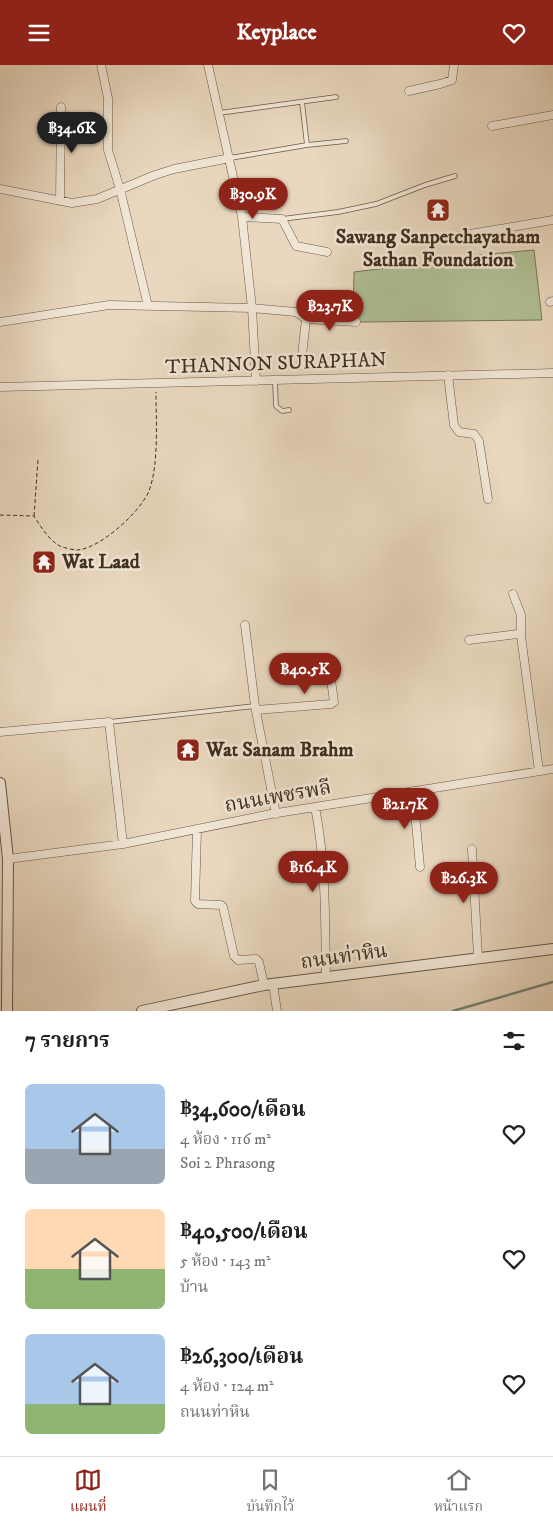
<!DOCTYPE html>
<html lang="th">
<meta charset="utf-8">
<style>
body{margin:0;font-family:"IM FELL DW Pica","Noto Serif Thai",serif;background:#f6f6f6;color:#202124;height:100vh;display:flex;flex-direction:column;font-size:19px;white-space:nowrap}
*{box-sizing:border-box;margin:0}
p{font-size:16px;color:#757577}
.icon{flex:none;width:28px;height:28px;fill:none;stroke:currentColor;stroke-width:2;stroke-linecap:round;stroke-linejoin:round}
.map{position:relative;height:946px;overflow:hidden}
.sheet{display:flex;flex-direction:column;background:#fff;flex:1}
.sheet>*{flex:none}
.price{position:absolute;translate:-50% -42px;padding:0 11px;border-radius:18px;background:#8f2418;color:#fff;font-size:16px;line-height:32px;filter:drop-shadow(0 1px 2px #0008)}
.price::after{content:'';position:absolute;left:50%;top:30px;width:15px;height:11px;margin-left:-8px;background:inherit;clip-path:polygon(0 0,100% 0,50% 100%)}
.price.current{background:#222;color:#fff}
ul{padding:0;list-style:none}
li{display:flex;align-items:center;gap:15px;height:125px;padding:0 25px}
li span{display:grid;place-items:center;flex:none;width:140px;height:100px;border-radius:8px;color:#555}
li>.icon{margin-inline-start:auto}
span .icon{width:60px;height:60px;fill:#fffc;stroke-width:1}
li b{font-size:21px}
h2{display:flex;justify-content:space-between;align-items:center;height:60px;padding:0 25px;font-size:21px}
header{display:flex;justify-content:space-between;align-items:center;height:65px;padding:0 25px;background:#8f2418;color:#fff;font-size:22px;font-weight:700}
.menu{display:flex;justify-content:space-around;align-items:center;height:70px;border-top:1px solid #e0e0e0;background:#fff;font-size:14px;color:#757577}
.menu a{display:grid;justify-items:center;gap:2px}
.menu .current{color:#8f2418}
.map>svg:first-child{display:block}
.green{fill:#b1c096;stroke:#78775a}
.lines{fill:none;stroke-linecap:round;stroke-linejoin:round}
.stream{stroke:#748277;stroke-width:2.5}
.service-casing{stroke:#6a5847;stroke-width:5.5}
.minor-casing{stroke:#6a5847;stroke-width:9}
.tertiary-casing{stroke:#6a5847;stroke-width:12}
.path{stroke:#402e1f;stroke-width:1;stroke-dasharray:4 2.5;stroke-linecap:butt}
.service{stroke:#f1e6d5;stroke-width:4}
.minor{stroke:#f1e6d5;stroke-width:8}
.tertiary{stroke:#f1e6d5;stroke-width:10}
.labels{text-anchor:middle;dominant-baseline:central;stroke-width:5;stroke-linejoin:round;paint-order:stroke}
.poi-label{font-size:20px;font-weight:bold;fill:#402e1f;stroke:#f1e6d5;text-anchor:start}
.street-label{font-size:20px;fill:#402e1f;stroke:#f1e6d5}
</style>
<header><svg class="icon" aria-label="menu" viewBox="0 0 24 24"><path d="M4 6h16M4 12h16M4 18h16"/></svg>Keyplace<svg class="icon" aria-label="heart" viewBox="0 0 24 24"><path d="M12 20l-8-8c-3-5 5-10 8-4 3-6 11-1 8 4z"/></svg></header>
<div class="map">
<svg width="553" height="946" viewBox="0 0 553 946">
<rect width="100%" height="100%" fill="#e9d8bf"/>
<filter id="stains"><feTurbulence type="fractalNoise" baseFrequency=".004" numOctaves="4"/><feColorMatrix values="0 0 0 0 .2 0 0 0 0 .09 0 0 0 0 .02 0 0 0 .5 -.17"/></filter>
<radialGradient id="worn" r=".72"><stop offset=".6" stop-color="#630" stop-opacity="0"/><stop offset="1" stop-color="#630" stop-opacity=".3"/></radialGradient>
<!-- green -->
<path class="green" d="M534,185L542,255L361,257L353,251L354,207L421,199L423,204L445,195L468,191Z"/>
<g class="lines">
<!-- stream -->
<path class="stream" d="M453,946L553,917"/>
<!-- service casing -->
<g class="service-casing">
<path id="service" d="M302,37L307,80
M219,48L336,32
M230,93L307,80L346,76
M282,154L338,147L376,139L425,120L455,111
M275,316L276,341L282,346L289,345
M109,657L255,641"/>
</g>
<!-- minor casing -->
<g class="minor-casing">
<path id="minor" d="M101,0L108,33V85L120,124L148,241
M208,0L242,152L252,243L256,316
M409,26L440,19L452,15L454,0
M492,61L553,50
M0,124L72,138L97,134L155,110L174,104L230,93
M60,136L61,42
M242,152L282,154L296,181L327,187
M458,171L553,155
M550,237L553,236
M306,254L356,257
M0,257L109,240L252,243L296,247L306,254L301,300
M448,310L454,360L459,367L474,369L479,376L488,434
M0,322L553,308
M513,529L521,550V571
M245,560L255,641L276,749
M469,575L518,569L521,571L539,706
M256,645L331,639L334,637L328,593
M0,667L109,657L123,779
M413,726L420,802
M315,742C326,797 325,855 326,912
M197,764L195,836L198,839L221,840L223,842L234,891L238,895L256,894L259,897L264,920
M472,784L478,892
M8,794L123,779L271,749L553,704
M273,919L277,946"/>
</g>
<!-- tertiary casing -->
<g class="tertiary-casing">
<path id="tertiary" d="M0,718L8,794L7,946
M142,946L264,920L553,884"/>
</g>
<!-- path -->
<path class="path" d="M0,450L34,451C41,462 50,477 62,482C66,483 73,485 77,485C100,484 141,446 149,426C159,399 156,356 156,327
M34,451L38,395"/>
<!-- service -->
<use href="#service" class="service"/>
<!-- minor -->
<use href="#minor" class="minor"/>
<!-- tertiary -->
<use href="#tertiary" class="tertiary"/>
</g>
<!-- icons -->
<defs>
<g id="temple-square" transform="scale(1.25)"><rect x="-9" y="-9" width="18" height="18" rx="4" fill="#8f2418" stroke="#f1e6d5"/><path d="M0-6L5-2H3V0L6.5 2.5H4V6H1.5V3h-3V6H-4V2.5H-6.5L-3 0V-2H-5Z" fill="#fff"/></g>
</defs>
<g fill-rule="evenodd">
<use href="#temple-square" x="438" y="145"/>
<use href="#temple-square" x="44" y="497"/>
<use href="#temple-square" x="188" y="685"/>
</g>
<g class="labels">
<!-- poi labels -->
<g class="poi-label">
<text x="438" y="172" text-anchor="middle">Sawang Sanpetchayatham<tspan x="438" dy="23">Sathan Foundation</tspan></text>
<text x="62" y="497">Wat Laad</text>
<text x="206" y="685">Wat Sanam Brahm</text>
</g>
<!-- street labels -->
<g class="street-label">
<text transform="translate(276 299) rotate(-2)">THANNON SURAPHAN</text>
<text transform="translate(278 732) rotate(-10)">ถนนเพชรพลี</text>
<text transform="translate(344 892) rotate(-8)">ถนนท่าหิน</text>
</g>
</g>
<rect width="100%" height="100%" filter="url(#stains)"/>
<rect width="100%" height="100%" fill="url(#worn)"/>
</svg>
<b class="price current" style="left:72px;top:89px">฿34.6K</b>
<b class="price" style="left:253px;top:155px">฿30.9K</b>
<b class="price" style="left:330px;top:267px">฿23.7K</b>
<b class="price" style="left:305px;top:630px">฿40.5K</b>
<b class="price" style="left:405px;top:765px">฿21.7K</b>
<b class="price" style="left:313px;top:828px">฿16.4K</b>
<b class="price" style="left:464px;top:839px">฿26.3K</b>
</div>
<section class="sheet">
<h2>7 รายการ<svg class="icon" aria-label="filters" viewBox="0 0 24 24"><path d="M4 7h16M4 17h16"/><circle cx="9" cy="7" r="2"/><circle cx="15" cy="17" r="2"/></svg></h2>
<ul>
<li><span style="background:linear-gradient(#a9c7e8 65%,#9aa5b1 0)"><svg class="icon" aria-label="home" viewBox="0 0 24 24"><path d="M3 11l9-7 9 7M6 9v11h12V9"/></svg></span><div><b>฿34,600/เดือน</b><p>4 ห้อง · 116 m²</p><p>Soi 2 Phrasong</p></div><svg class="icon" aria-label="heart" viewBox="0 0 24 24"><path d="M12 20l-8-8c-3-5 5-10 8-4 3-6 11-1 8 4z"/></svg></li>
<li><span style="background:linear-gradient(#ffd9b3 60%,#8fb573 0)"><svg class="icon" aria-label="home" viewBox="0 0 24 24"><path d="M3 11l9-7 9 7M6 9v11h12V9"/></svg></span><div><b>฿40,500/เดือน</b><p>5 ห้อง · 143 m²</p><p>บ้าน</p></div><svg class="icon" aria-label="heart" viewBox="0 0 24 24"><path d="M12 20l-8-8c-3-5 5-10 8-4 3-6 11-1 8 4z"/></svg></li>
<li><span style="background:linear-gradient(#a9c7e8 70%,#8fb573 0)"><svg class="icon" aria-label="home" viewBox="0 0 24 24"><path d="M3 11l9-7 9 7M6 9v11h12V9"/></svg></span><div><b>฿26,300/เดือน</b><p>4 ห้อง · 124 m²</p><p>ถนนท่าหิน</p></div><svg class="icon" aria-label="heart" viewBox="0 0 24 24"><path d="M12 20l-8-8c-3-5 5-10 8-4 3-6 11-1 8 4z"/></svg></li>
</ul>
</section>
<nav class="menu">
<a class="current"><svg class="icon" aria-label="map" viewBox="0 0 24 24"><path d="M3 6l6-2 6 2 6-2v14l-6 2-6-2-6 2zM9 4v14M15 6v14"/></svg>แผนที่</a>
<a><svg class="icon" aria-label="saved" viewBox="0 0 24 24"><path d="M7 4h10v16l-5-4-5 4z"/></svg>บันทึกไว้</a>
<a><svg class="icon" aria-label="home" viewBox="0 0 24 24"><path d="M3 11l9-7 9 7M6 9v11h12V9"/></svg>หน้าแรก</a>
</nav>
